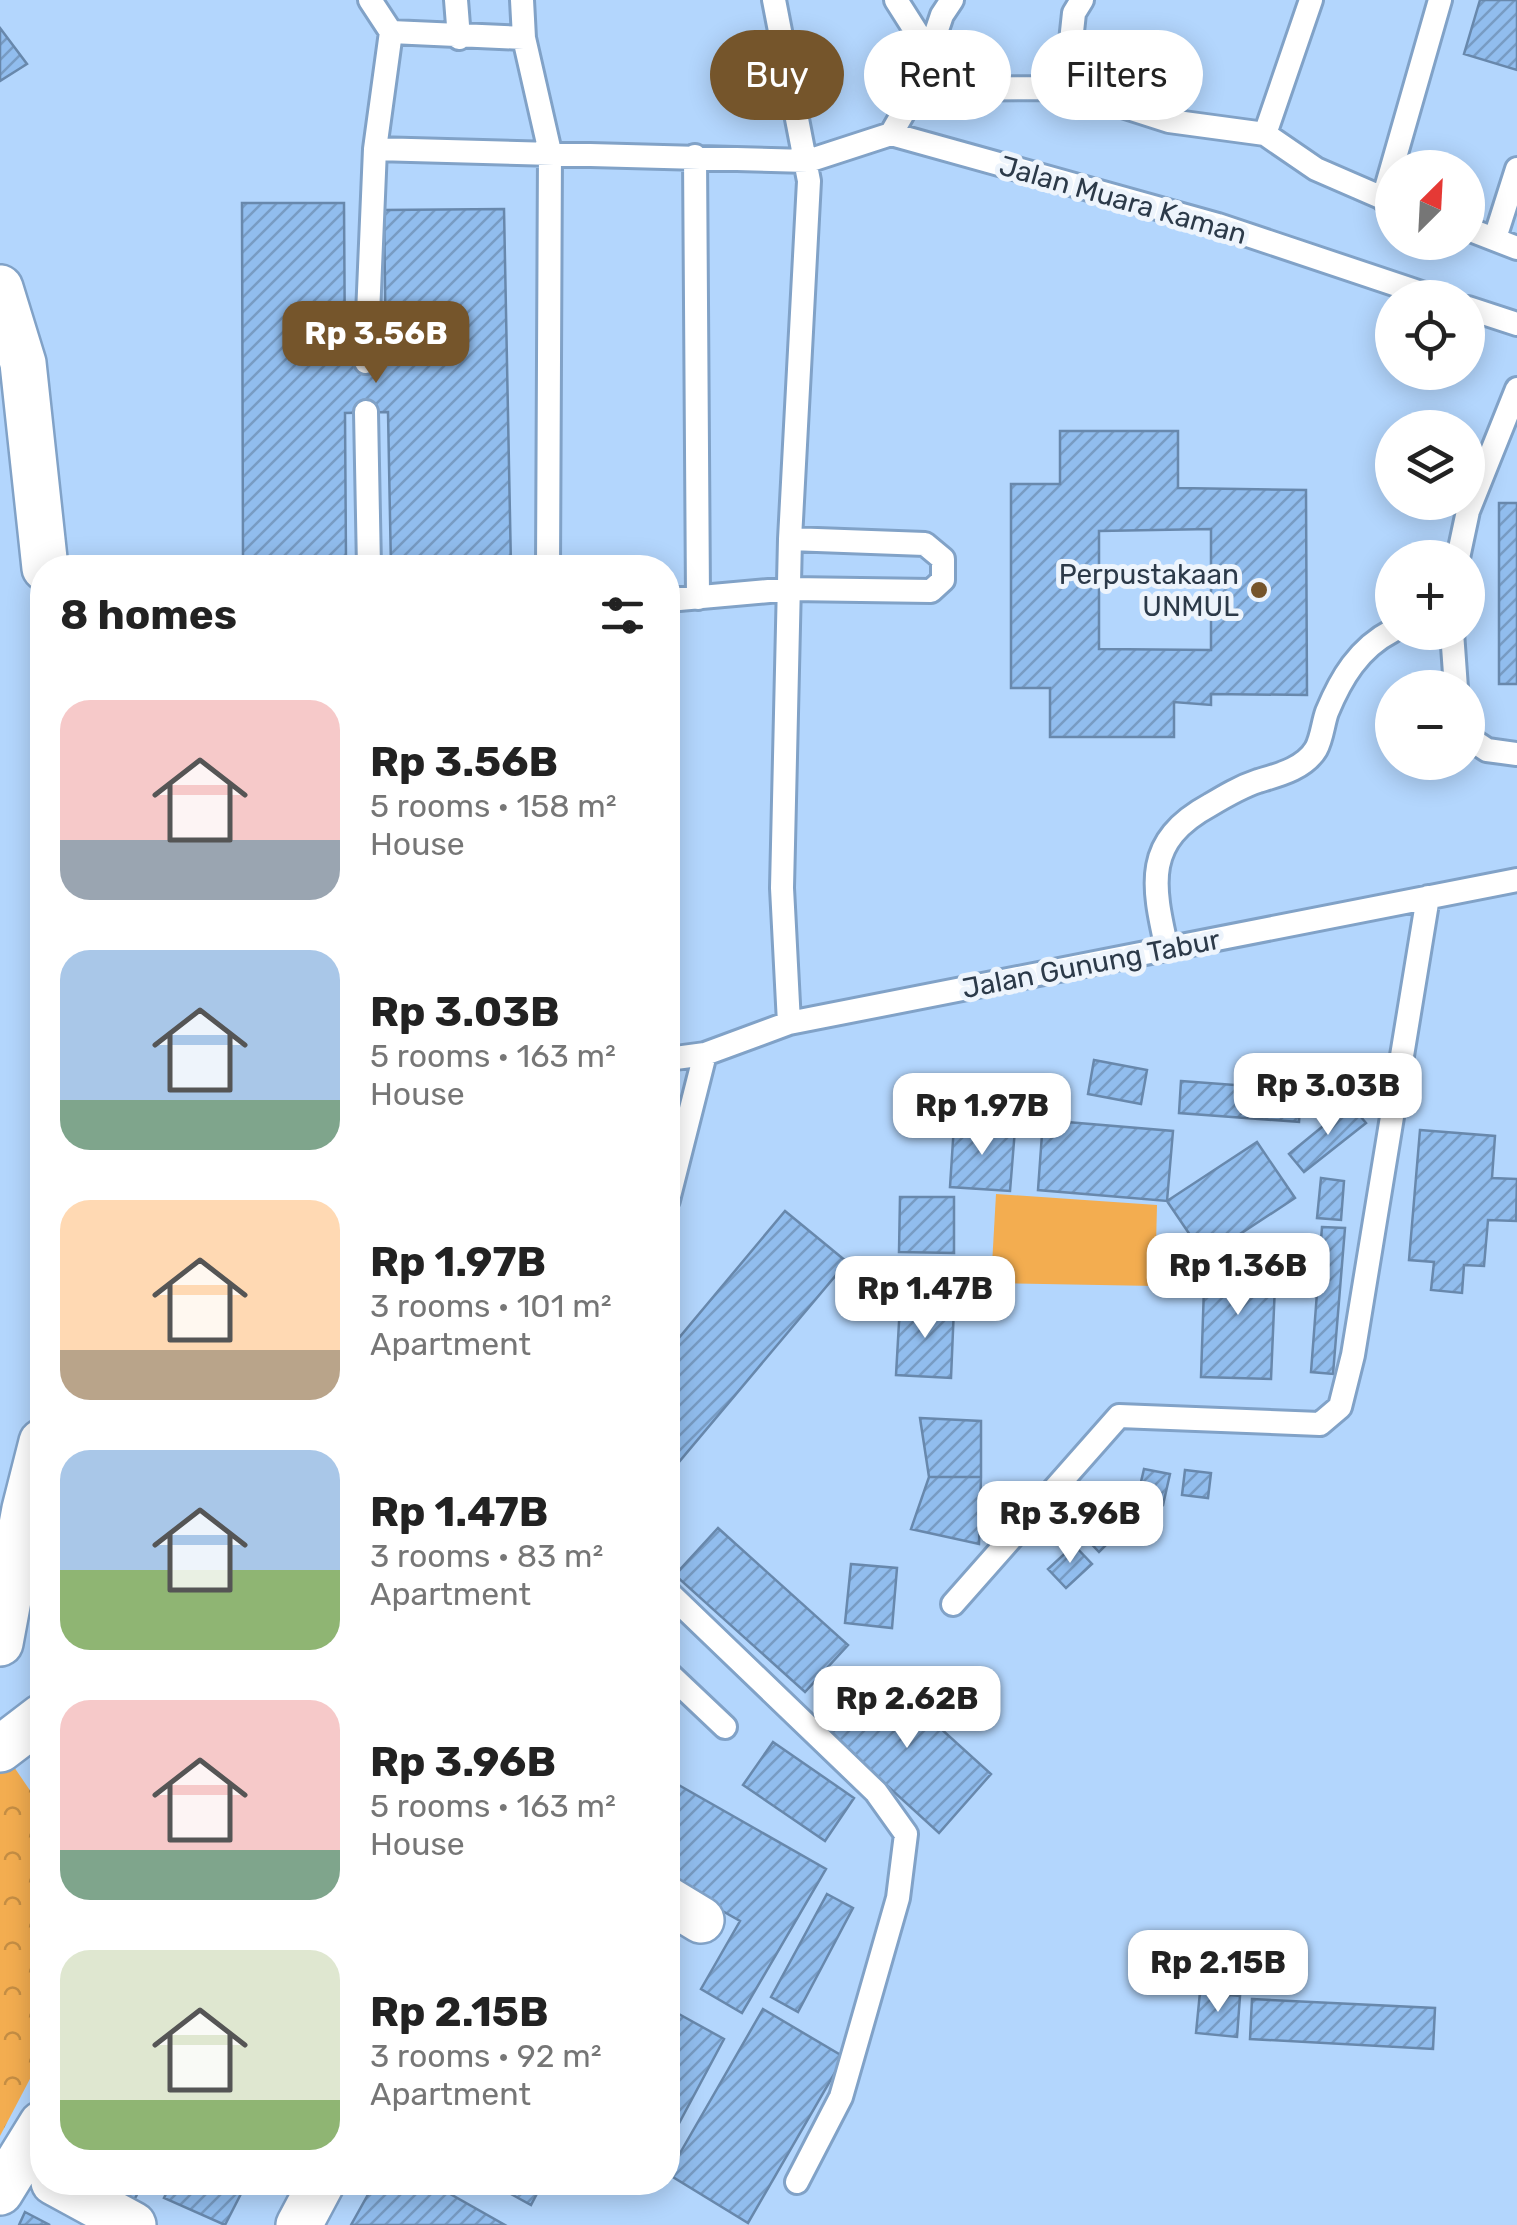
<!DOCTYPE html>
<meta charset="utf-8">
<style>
body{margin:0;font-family:Rubik,sans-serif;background:#f2f2f2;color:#222;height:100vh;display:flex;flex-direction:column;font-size:38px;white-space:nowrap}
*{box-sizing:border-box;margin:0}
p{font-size:32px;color:#767676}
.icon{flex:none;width:55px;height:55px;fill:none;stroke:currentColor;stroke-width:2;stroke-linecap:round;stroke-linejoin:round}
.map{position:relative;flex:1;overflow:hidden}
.side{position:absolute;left:30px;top:555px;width:650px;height:1640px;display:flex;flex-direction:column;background:#fff;border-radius:40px;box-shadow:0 5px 25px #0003}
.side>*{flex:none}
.hud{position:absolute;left:710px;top:30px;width:655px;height:90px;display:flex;gap:20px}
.needle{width:65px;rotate:24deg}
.controls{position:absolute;left:1375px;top:150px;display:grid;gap:20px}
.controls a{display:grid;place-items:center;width:110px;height:110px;border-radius:50%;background:#fff;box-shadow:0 5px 25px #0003;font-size:50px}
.price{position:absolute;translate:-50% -85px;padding:0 22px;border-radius:20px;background:#fff;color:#222;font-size:32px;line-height:65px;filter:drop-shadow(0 2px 5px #0008)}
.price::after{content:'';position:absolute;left:50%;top:60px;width:30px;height:22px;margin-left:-15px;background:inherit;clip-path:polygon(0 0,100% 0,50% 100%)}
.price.current{background:#75552b;color:#fff}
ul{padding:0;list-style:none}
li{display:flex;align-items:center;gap:30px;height:250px;padding:0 30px}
li span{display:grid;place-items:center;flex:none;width:280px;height:200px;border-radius:30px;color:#555}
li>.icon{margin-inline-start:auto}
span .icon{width:120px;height:120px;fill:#fffc;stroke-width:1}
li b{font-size:42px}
h2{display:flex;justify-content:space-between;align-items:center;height:120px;padding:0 30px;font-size:42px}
.tag{padding:0 35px;border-radius:45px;background:#fff;box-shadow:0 5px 25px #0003;font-size:35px;line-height:90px}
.tag.current{background:#75552b;color:#fff}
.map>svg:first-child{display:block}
.grass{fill:#f3ad50}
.park{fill:url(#park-crowns)}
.building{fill:url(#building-hatch);stroke:#6888ac;stroke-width:2.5;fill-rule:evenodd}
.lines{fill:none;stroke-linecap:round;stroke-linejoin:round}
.lane-casing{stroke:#81a2c7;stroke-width:28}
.street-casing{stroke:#81a2c7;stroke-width:50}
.lane{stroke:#fff;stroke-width:22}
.street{stroke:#fff;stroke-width:45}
.poi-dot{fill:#75552b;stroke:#edf4fc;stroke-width:4}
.labels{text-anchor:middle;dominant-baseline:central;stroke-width:10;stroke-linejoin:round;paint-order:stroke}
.street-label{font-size:28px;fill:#2c3a49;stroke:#edf4fc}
.poi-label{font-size:28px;fill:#2c3a49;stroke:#edf4fc;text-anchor:end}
</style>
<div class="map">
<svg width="1517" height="2225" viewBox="0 0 1517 2225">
<defs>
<pattern id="park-crowns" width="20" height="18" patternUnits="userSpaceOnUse" patternTransform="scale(2.5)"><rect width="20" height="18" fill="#f3ad50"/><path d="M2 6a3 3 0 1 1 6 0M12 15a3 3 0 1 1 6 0" fill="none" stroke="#c58e44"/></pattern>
<pattern id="building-hatch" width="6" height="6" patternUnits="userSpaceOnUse" patternTransform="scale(2.5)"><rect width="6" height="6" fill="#91bdee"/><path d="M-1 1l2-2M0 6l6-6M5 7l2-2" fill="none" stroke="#779bc3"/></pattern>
</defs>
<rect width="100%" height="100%" fill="#b3d6fd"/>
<!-- grass -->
<path class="grass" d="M996,1194L1157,1205L1155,1286L991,1283Z"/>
<!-- park -->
<path class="park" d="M12,1764L42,1808V2056L0,2136V1769Z"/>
<!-- building -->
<path class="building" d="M1480,0H1517V70L1464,54Z
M0,28L27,64L0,81Z
M242,203H344L345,362H386L384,210L504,209L511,568H391L388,412L345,413L346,562H243Z
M1060,431H1178V488L1306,490L1307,695L1211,694V705L1174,702V737H1050V688H1011V484H1060ZM1211,529V650L1099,649V531Z
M1499,503H1517V684H1499Z
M1094,1060L1147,1070L1141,1104L1088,1094Z
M1181,1081L1301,1090L1299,1122L1179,1113Z
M1350,1104L1366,1123L1304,1172L1289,1154Z
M1043,1120L1173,1131L1167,1201L1038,1190Z
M954,1125L1015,1129L1010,1191L950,1187Z
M1420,1130L1495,1136L1492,1178L1517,1179L1516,1221L1488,1220L1484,1266L1464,1265L1462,1293L1431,1290L1434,1262L1409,1260Z
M1257,1142L1295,1198L1205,1257L1167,1201Z
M1321,1178L1344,1181L1341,1220L1317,1218Z
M900,1197H954V1253L899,1252Z
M785,1211L847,1262L668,1475V1351Z
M1322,1227L1345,1228L1333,1374L1311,1372Z
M1205,1257L1276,1261L1271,1379L1201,1377Z
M900,1305L954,1307L951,1378L896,1375Z
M920,1418L981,1421V1477H929Z
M1144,1469L1170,1474L1163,1505L1137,1499Z
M1185,1470L1211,1473L1208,1498L1182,1495Z
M929,1477H981L979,1544L911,1529Z
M1102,1509L1122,1529L1099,1552L1080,1532Z
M718,1528L848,1645L805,1692L675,1575Z
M1074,1545L1092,1564L1066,1588L1048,1569Z
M851,1564L897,1568L892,1628L845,1623Z
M876,1670L991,1774L939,1833L823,1727Z
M773,1742L854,1798L825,1841L743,1785Z
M668,1779L826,1869L742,2013L701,1989L740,1921L668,1880Z
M827,1894L853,1908L798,2012L771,1997Z
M1200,1992L1240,1996L1237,2037L1196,2033Z
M1252,1999L1435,2008L1433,2049L1250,2039Z
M668,2008L724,2039L668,2144Z
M763,2009L844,2057L748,2223L668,2174Z
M62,2182H144L124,2218Z
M172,2182H247L225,2225L164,2198Z
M375,2182H429L505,2225H351Z
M489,2182H543L531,2205Z
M25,2212L50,2225H19Z"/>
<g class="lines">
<!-- lane casing -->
<g class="lane-casing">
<path id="lane" d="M370,0L391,32L524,38L522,0
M456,0L459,38
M774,0L809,181L790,539L782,888L789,1023
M896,0L929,52
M1082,0L1074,13L1066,88L1169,121L1265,134L1316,169L1392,202
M524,38L550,152L548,568
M917,89L1066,88
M891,134L917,89L942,15L952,0
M1265,134L1311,0
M375,149L808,161L891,134L1218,225L1436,298
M695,156L698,598
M1383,199L1440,0
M1468,229L1517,248
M1495,238L1517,169
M1468,308L1517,324
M366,362L375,149L391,32
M366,412L369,568
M1458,558L1468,511L1517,389
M668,600L791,589L931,591L943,580V559L925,544L790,539
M1452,632L1456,688
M1468,731L1469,738L1487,750L1517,754
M1167,949C1152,883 1144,841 1210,805C1225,796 1240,787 1258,781C1278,775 1304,769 1316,749C1322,738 1323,723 1327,712C1341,678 1359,648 1392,631
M668,1059L705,1054L789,1023L1517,880
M668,1200L705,1054
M668,1592L876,1792L906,1834L898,1898L841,2097L797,2182
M953,1604L1119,1416L1320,1424L1340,1407L1353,1355L1428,897
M668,1673L725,1727"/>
</g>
<!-- street casing -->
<g class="street-casing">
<path id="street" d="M0,288L23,363L45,568
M0,1643L25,1509L42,1442
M0,1749L42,1717
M668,1900L701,1920
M54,2182L133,2225
M0,2192L42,2124
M299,2225L322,2182"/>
</g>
<!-- lane -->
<use href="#lane" class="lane"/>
<!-- street -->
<use href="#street" class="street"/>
</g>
<!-- markers -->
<circle class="poi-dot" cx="1259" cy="590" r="10"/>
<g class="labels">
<!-- street labels -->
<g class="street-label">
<text transform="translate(1123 200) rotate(16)">Jalan Muara Kaman</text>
<text transform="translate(1091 964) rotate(-11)">Jalan Gunung Tabur</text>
</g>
<!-- poi labels -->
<g class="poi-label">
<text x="1239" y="574">Perpustakaan<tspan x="1239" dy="32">UNMUL</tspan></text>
</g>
</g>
</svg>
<div class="controls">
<a><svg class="needle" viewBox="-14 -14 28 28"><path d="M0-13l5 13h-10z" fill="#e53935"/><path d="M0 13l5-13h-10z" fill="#767676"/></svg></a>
<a><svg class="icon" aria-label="locate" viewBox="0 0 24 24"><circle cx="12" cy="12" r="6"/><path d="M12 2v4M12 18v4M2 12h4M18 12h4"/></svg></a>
<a><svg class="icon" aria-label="layers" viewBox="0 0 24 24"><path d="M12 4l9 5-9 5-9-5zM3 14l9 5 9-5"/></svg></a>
<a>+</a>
<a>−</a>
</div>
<b class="price current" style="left:376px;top:386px">Rp 3.56B</b>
<b class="price" style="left:1328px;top:1138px">Rp 3.03B</b>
<b class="price" style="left:982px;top:1158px">Rp 1.97B</b>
<b class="price" style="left:1238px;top:1318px">Rp 1.36B</b>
<b class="price" style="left:925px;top:1341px">Rp 1.47B</b>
<b class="price" style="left:1070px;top:1566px">Rp 3.96B</b>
<b class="price" style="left:907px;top:1751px">Rp 2.62B</b>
<b class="price" style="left:1218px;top:2015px">Rp 2.15B</b>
<div class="hud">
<a class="tag current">Buy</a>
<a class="tag">Rent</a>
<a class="tag">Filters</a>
</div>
<section class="side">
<h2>8 homes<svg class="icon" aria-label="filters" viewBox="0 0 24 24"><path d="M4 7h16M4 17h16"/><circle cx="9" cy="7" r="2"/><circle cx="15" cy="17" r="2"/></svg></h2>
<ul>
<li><span style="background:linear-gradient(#f6c9c9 70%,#9aa5b1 0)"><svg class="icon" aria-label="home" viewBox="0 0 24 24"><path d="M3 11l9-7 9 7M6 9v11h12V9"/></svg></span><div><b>Rp 3.56B</b><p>5 rooms · 158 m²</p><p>House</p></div></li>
<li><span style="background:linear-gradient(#a9c7e8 75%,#7fa58c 0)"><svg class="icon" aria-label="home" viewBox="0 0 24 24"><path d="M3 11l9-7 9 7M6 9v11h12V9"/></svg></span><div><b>Rp 3.03B</b><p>5 rooms · 163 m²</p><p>House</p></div></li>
<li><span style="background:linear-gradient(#ffd9b3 75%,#b9a48a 0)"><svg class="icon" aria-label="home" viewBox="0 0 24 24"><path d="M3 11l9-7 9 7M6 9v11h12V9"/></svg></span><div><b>Rp 1.97B</b><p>3 rooms · 101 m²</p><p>Apartment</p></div></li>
<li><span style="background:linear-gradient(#a9c7e8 60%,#8fb573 0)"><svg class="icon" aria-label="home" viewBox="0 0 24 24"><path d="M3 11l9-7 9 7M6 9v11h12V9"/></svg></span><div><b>Rp 1.47B</b><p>3 rooms · 83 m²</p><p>Apartment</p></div></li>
<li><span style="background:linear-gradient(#f6c9c9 75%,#7fa58c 0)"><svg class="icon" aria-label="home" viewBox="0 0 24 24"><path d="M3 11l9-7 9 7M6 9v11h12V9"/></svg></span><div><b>Rp 3.96B</b><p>5 rooms · 163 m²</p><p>House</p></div></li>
<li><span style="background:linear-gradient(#dfe7d0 75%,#8fb573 0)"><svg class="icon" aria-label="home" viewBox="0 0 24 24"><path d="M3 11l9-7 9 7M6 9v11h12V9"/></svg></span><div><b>Rp 2.15B</b><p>3 rooms · 92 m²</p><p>Apartment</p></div></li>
</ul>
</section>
</div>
